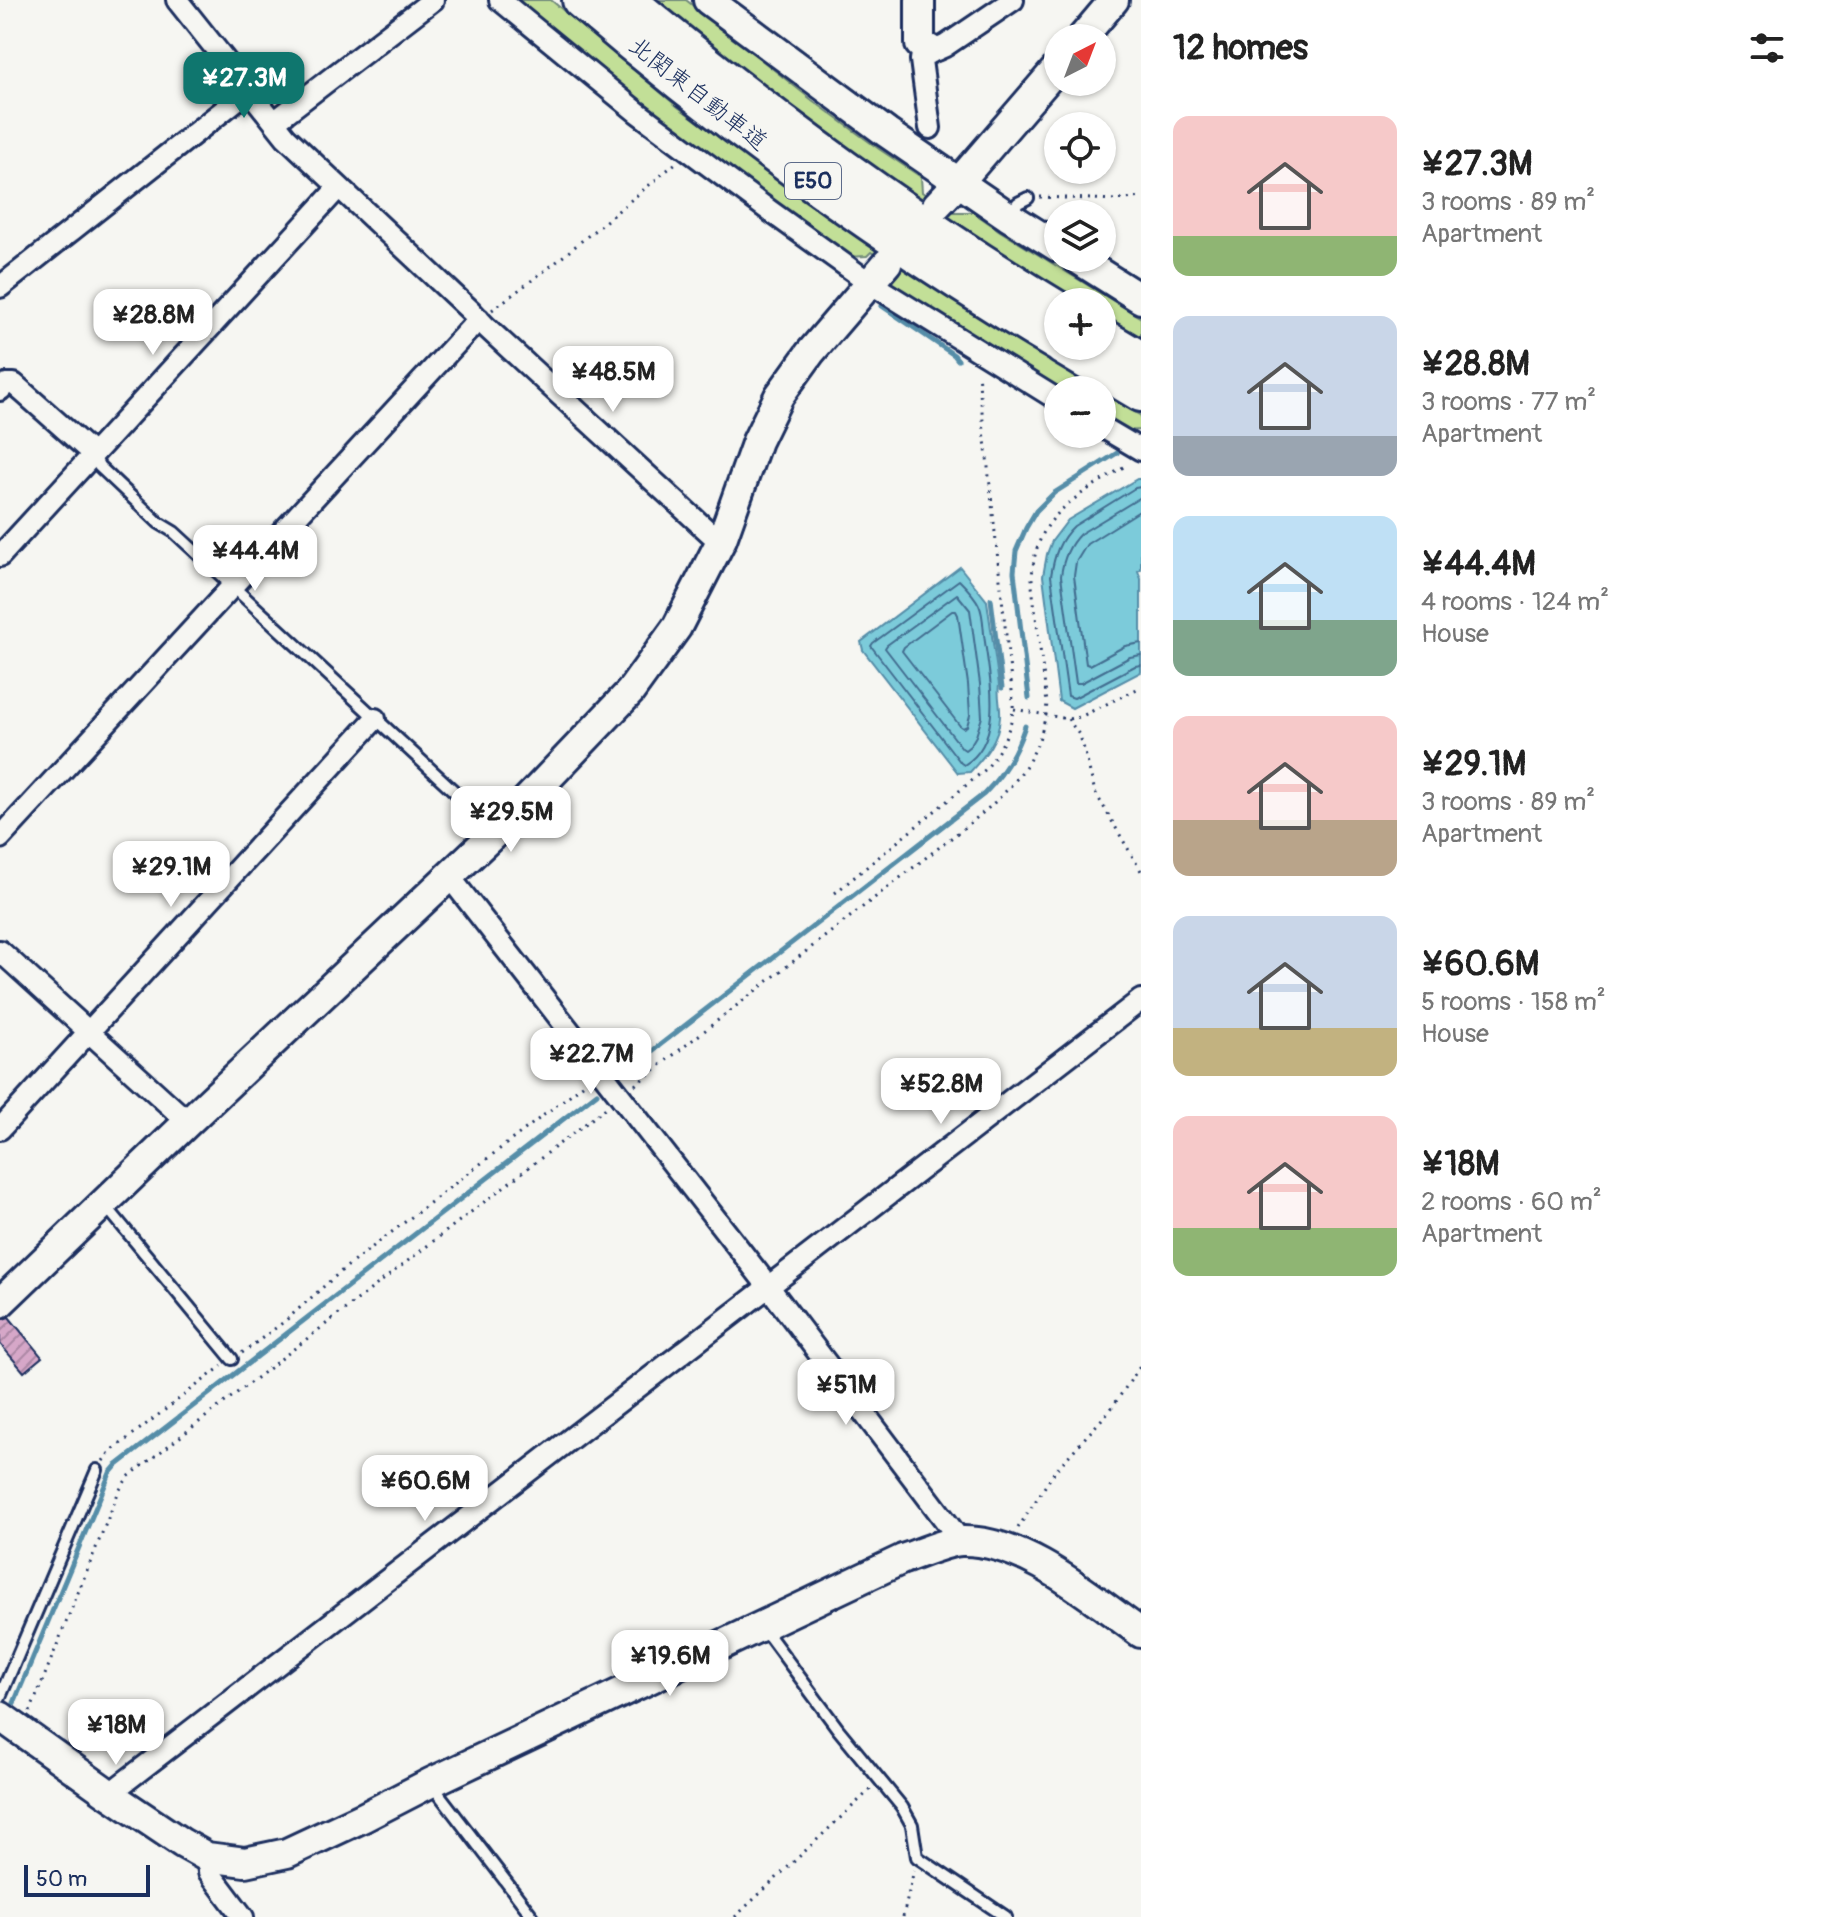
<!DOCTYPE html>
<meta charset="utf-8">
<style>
body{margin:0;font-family:Pangolin,"Klee One",sans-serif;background:#f2f2f2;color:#222;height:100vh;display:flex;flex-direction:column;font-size:30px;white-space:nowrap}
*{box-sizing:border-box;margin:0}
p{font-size:26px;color:#767676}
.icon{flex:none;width:44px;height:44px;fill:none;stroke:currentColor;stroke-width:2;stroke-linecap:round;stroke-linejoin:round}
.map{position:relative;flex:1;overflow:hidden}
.details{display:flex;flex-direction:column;background:#fff;width:680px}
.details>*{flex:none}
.needle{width:52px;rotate:42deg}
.tools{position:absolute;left:1044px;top:24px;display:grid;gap:16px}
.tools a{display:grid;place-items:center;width:72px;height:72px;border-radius:50%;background:#fff;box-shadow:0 2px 6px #0004;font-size:40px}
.scale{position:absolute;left:24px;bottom:20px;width:126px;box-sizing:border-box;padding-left:8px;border:4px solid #1b2f5e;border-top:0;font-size:22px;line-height:28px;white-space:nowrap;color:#1b2f5e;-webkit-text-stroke:6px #f6f6f2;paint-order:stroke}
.price{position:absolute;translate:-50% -68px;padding:0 18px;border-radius:16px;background:#fff;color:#222;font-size:26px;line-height:52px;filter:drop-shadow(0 2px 4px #0008)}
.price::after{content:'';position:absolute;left:50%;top:48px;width:24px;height:18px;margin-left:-12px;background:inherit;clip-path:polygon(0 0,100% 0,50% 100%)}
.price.current{background:#0f766e;color:#fff}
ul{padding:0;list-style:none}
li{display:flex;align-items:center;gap:24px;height:200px;padding:0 32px}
li span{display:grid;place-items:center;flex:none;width:224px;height:160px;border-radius:16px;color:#555}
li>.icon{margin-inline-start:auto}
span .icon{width:96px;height:96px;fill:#fffc;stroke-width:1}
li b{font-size:34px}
h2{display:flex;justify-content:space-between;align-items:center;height:96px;padding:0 32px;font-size:34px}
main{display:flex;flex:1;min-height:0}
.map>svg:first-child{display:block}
.grass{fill:#c2df97;stroke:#6e877a;stroke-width:2}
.water{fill:#7ccbda;stroke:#558da8;stroke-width:2}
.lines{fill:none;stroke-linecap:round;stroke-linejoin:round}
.shore{stroke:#426d90;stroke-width:2}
.stream{stroke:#558da8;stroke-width:5}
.building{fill:url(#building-hatch);stroke:#1b2f5e;stroke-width:2}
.lane-casing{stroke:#1b2f5e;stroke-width:16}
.street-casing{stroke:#1b2f5e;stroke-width:26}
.secondary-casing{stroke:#1b2f5e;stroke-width:34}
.highway-casing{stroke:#1b2f5e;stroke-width:42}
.path{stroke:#1b2f5e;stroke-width:3;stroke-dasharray:2 6;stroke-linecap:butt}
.lane{stroke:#f6f6f2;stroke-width:10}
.street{stroke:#f6f6f2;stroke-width:20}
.secondary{stroke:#f6f6f2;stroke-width:28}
.highway{stroke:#f6f6f2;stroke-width:36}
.labels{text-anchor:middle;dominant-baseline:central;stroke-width:7;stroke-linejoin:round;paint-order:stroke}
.shield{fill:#f6f6f2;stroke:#5d6b8a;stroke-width:2}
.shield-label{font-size:22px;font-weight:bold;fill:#1b2f5e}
.street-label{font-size:24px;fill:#1b2f5e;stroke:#f6f6f2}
</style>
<main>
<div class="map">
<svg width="1141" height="1917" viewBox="0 0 1141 1917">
<defs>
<pattern id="building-hatch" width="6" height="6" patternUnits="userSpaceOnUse" patternTransform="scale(2)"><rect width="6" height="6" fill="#d6a7c8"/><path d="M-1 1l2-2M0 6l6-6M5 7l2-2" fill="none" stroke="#ad88a6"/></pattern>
</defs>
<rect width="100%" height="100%" fill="#f6f6f2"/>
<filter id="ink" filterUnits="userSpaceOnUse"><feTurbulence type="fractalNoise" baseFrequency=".0125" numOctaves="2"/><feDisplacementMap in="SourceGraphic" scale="16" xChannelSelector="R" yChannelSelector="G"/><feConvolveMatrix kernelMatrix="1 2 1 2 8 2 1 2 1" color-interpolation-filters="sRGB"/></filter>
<g filter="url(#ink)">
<!-- grass -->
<path class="grass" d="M514,0H551L678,107L821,211L920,280L1096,390H1058L892,289L890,280L897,270L871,252L867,256L847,257L674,130Z
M655,0H686L812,100L879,149L921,177L922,192L948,212H973L1000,231L1141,318V340L1102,316V302H1079L966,230L896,183L746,72Z
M1102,393L1141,416V430L1123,431L1102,419Z"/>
<!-- water -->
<path class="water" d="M1137,479H1141V569L1138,571L1141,579V672L1072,708L1059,701L1043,576L1047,554L1052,541L1068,520Z
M960,567L987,601L999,685C997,696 1001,706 1000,717C999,739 984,757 970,772L958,773L863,650L861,642Z"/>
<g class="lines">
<!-- shore -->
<path class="shore" d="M1141,487L1135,488L1074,526C1059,540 1054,556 1051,576L1068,696L1074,698L1135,666L1141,665
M1141,497L1080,534C1068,546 1063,559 1061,576L1076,683H1081L1130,657L1141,655
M1141,510L1087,544L1076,562L1074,576L1086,664L1090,665L1125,646L1141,643
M959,580C965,586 975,596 979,605C984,615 983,631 985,642C990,680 1004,741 964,765L961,763L871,646L873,643Z
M957,594L970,610L980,684L982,717L976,736L970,746L965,750L962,748L885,648L887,645Z
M952,611H956L958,615L968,684L970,715L967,726L963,728L960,726L902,651L904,647Z"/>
<!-- stream -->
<path class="stream" d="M882,306L954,355L958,360
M991,599L1002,688
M1029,698L1014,572L1016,551L1026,528L1036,511L1054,493L1117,453
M625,1072L984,794C1004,774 1016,753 1025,726
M14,1703L110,1473L116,1466L597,1093"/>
</g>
<!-- building -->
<path class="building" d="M9,1317L42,1357L24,1372L0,1344V1320Z"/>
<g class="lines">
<!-- lane casing -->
<g class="lane-casing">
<path id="lane" d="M1009,214L1018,203L1028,198
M93,454L99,466L159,523L174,532L494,828
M105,1205L232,1359
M764,1629L838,1729L902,1807L912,1825L917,1857L1006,1917
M0,1697L97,1470
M432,1785L533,1917"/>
</g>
<!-- street casing -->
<g class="street-casing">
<path id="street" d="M177,0L286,137L471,311L485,326L711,534L722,539
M500,0L637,112L770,211L870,283L1058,400
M923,47L921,60L930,128
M929,49L936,50L945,46L1013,0
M274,122L433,0
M0,287L248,91
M0,390L6,384H14L93,454
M1102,427L1141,450
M0,556L338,188
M0,838L479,319
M449,876L768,1286L960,1540
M0,951L188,1122
M0,1129L375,719
M109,1794L1141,1000
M207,1857L209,1872L243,1917"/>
</g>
<!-- secondary casing -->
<g class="secondary-casing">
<path id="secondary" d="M708,0L887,133L1008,216L1058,247
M920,0V44L929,49
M1082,38L1114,0
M937,205L959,182L1058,67
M1076,258L1141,299
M0,1303L188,1122L497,831L630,692L677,627L722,539L757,441L779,396L810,353L887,263
M0,1716L109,1794L182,1843L207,1857L245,1862L287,1853L364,1817L430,1783L903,1559C918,1554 948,1541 962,1541C1026,1540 1091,1598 1141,1633"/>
</g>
<!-- highway casing -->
<g class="highway-casing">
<path id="highway" d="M581,0C730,128 890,243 1058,343
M627,0C763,113 906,218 1058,310
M1102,337L1141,360
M1062,346L1141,393"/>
</g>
<!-- path -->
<path class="path" d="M1040,197L1117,200L1141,197
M492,310L555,263L677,162
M1014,709L1068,719L1080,717L1141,687
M1068,719L1080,736L1084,749L1095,792L1141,871
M835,893L986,769C1000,751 1015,724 1013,700L978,374
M635,1085L969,824C1011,791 1042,758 1047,703L1032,586C1031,515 1076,498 1128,464
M242,1353L285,1321L340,1272L588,1081
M103,1461L110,1452L222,1366
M1018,1528L1055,1471L1111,1409L1141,1365
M30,1712L119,1491L128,1477L607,1107
M735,1917L872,1788
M903,1917L914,1870"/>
<!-- lane -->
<use href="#lane" class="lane"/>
<!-- street -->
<use href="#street" class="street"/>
<!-- secondary -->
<use href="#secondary" class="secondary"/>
<!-- highway -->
<use href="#highway" class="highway"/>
</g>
</g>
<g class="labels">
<!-- shield labels -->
<rect class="shield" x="785" y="163" width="56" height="36" rx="6"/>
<g class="shield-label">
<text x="813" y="181">E50</text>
</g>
<!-- street labels -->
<g class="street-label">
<text transform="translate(698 94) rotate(38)">北関東自動車道</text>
</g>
</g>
</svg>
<div class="tools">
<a><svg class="needle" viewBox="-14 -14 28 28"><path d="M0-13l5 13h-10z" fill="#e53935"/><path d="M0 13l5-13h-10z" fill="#767676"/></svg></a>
<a><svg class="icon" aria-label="locate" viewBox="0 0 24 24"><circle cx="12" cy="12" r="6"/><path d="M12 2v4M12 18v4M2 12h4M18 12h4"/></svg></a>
<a><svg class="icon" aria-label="layers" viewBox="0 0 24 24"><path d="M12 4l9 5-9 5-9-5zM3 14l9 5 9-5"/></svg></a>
<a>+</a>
<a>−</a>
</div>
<div class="scale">50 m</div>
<b class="price current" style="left:244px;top:120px">¥27.3M</b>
<b class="price" style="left:153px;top:357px">¥28.8M</b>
<b class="price" style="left:613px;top:414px">¥48.5M</b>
<b class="price" style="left:255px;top:593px">¥44.4M</b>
<b class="price" style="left:511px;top:854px">¥29.5M</b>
<b class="price" style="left:171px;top:909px">¥29.1M</b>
<b class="price" style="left:591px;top:1096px">¥22.7M</b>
<b class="price" style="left:941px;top:1126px">¥52.8M</b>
<b class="price" style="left:846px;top:1427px">¥51M</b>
<b class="price" style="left:425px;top:1523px">¥60.6M</b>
<b class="price" style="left:670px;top:1698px">¥19.6M</b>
<b class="price" style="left:116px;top:1767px">¥18M</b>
</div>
<section class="details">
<h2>12 homes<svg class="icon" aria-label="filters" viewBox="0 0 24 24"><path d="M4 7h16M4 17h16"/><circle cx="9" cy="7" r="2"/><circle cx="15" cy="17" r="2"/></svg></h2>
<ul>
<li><span style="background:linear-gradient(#f6c9c9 75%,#8fb573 0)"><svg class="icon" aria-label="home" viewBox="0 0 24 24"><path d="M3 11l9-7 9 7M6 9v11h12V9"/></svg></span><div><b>¥27.3M</b><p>3 rooms · 89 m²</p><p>Apartment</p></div></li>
<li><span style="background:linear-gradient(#c9d6e8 75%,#9aa5b1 0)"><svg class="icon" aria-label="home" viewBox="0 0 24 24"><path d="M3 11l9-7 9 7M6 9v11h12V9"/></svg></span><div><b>¥28.8M</b><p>3 rooms · 77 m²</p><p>Apartment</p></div></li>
<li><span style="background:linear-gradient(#bfe0f5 65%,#7fa58c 0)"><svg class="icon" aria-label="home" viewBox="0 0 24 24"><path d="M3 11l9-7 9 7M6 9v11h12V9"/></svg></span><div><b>¥44.4M</b><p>4 rooms · 124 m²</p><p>House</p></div></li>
<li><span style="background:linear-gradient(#f6c9c9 65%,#b9a48a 0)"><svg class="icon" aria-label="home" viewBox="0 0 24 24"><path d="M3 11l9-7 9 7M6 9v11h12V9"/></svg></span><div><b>¥29.1M</b><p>3 rooms · 89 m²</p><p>Apartment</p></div></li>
<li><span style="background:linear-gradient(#c9d6e8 70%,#c2b280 0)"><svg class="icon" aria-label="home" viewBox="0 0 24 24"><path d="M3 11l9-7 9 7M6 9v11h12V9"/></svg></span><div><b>¥60.6M</b><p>5 rooms · 158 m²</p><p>House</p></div></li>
<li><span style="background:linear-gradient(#f6c9c9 70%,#8fb573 0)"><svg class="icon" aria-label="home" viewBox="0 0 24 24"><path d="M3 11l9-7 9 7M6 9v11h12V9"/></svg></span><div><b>¥18M</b><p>2 rooms · 60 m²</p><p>Apartment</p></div></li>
</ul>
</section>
</main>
